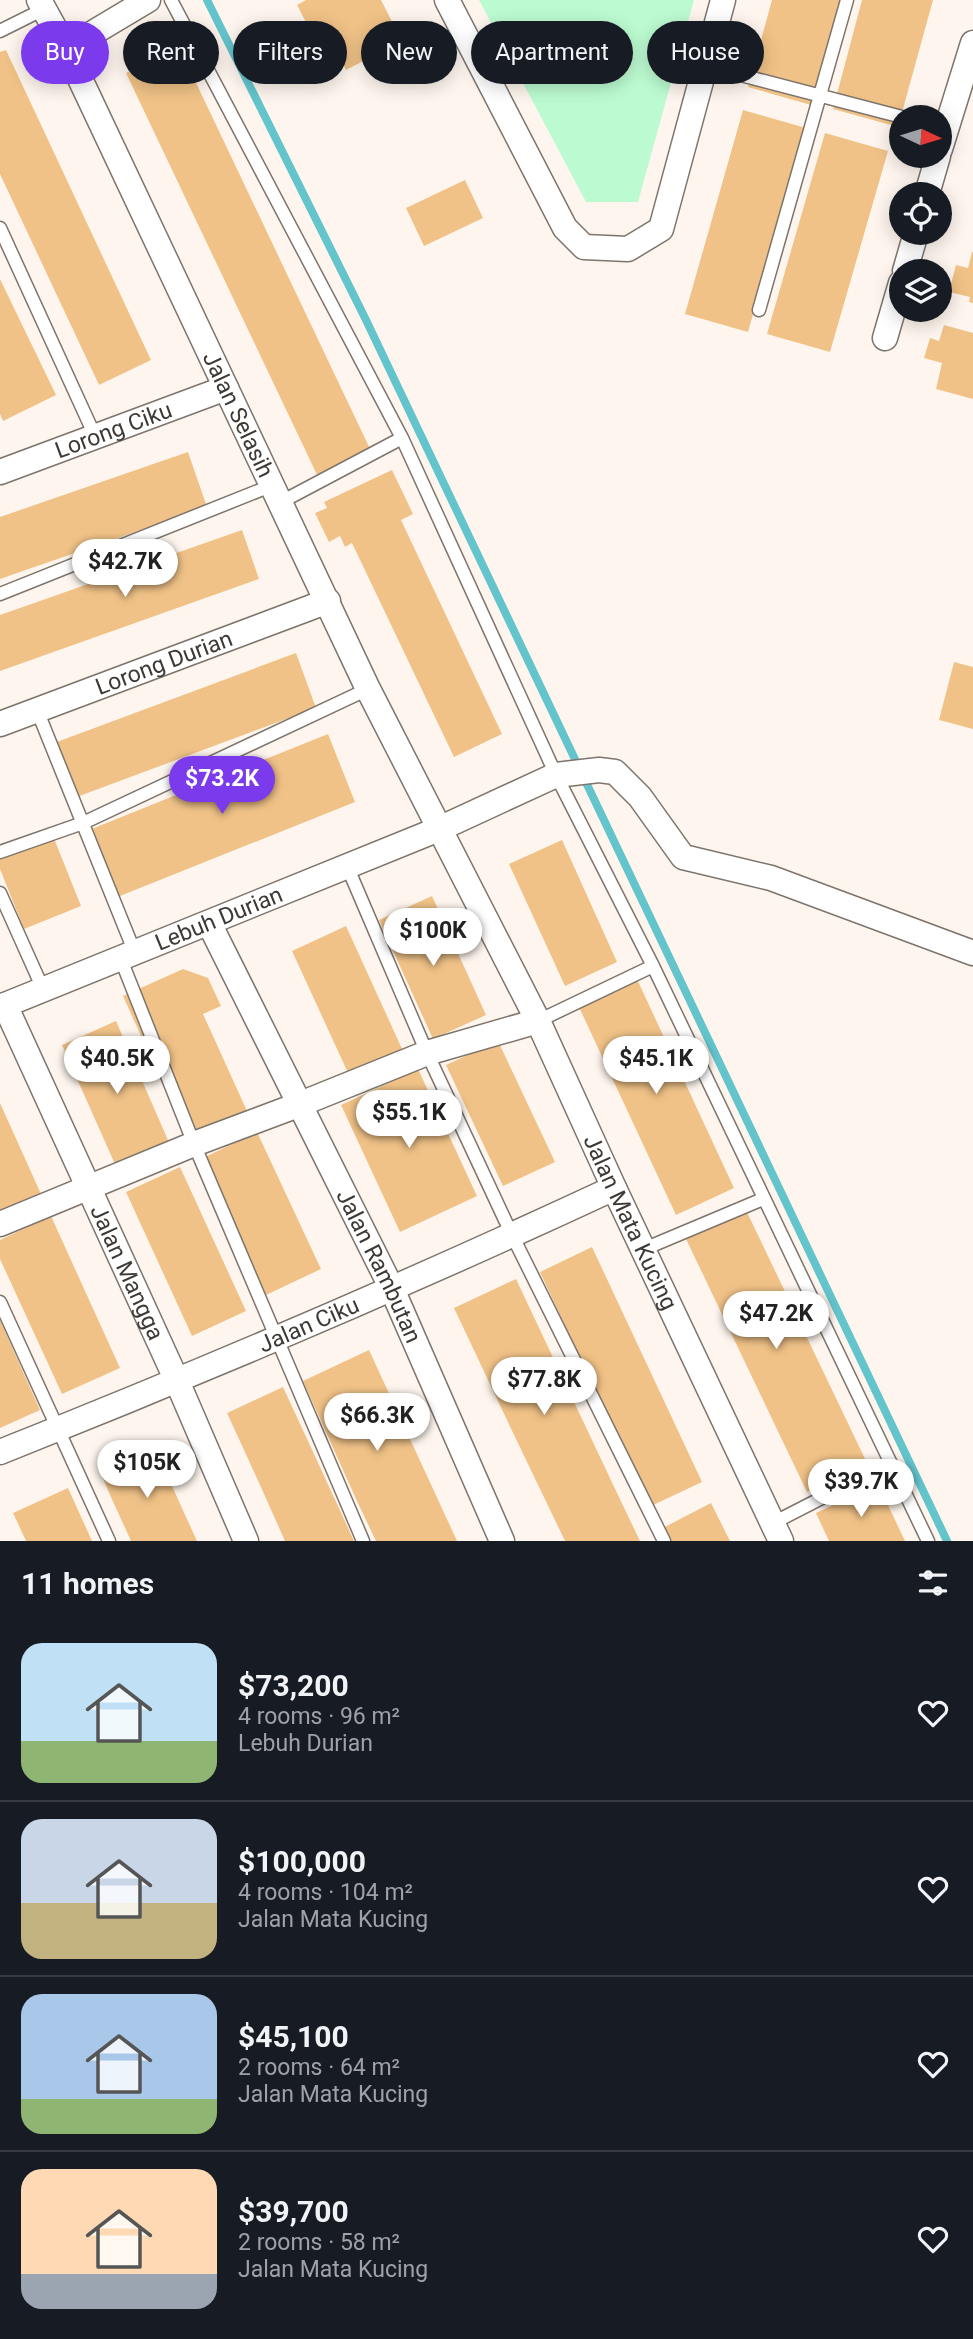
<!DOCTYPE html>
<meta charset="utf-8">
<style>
body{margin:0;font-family:Roboto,sans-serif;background:#242831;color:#f1f3f6;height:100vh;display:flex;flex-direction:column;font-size:26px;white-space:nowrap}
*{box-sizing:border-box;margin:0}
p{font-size:23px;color:#9ea1a6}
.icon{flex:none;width:38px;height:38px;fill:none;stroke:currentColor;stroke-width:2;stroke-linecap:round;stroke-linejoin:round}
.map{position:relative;height:1541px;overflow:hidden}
.panel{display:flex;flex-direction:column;background:#171b24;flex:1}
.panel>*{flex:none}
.top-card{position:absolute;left:21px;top:21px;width:931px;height:63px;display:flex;gap:14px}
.needle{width:46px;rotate:94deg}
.buttons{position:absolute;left:889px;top:105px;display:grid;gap:14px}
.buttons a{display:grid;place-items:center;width:63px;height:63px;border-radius:50%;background:#171b24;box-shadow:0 4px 18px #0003;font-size:35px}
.price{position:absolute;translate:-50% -60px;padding:0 16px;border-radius:24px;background:#fff;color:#222;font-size:23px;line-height:46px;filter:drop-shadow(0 2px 4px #0008)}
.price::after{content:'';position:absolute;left:50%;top:42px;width:21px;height:16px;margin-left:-10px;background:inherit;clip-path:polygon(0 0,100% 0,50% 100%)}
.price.active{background:#7c3aed;color:#fff}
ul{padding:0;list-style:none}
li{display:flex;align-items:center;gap:21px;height:175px;padding:0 21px}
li+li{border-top:2px solid #363941}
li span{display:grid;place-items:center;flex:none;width:196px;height:140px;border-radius:21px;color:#555}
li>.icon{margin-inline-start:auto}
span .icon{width:84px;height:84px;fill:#fffc;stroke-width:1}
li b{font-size:30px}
h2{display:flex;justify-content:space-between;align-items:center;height:84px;padding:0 21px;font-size:30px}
.chip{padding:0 24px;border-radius:32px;background:#171b24;box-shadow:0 4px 18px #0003;font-size:24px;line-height:63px}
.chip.active{background:#7c3aed;color:#fff}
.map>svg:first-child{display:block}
.green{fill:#bcfbd1}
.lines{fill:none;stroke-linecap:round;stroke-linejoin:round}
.stream{stroke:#63c4cc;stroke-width:8}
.building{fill:#f0c287}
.lane-casing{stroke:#7d746c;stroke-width:15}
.street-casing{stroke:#7d746c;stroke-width:27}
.lane{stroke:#fff;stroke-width:12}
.street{stroke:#fff;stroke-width:24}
.labels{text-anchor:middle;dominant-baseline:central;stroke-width:5;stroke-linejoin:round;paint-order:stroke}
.street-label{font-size:23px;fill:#3d3935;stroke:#fff}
</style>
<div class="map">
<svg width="973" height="1541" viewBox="0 0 973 1541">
<rect width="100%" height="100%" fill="#fef6ee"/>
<!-- green -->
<path class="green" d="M479,0H694L638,202H586Z"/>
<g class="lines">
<!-- stream -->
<path class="stream" d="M207,0L366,320L947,1541"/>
</g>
<!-- building -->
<path class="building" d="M306,0H381L402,41L346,70L326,32L314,38L297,5Z
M772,0H840L811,105L748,87Z
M862,0H933L898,127L833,109Z
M179,47L372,453L319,479L126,73Z
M6,50L151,360L99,385L0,174V52Z
M743,110L806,128L748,332L685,314Z
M825,133L888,151L830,352L767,334Z
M465,180L483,218L424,246L406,208Z
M972,252H973V303L969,302L970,297L949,292L956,265L968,268Z
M0,279L56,395L3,421L0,414Z
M944,325L973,333V399L936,389L942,363L924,358L930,338L939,341Z
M188,452L207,507L0,579V517Z
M392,470L413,514L401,520L502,734L454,757L352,543L345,547L340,536L329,542L315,513L327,508L324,502Z
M242,530L259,579L0,671V615Z
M296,653L316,708L74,798L54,743Z
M954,662L973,667V729L939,720Z
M328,734L355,802L115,898L89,830Z
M53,836L81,906L24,929L0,869V857Z
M562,840L617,962L565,986L509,864Z
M432,896L486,1015L433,1039L379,920Z
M346,926L403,1051L349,1075L292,951Z
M183,969L208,978L221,1006L203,1014L247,1111L187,1138L123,996Z
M636,977L734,1188L676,1215L578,1005Z
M116,1021L171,1147L118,1171L62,1045Z
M498,1041L555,1162L503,1186L446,1065Z
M418,1069L477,1196L400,1232L341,1105Z
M0,1103L41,1194L0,1214Z
M257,1132L321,1269L266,1295L203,1158Z
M180,1167L246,1311L192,1336L126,1192Z
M746,1210L867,1463L807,1492L686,1239Z
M51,1216L120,1368L62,1394L0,1259V1240Z
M592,1247L702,1482L649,1507L540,1272Z
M516,1279L617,1493L640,1541H565L515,1437L454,1308Z
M0,1320L40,1410L0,1428Z
M369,1350L434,1491L457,1541H376L356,1499L303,1381Z
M283,1387L338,1506L354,1541H285L260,1485L227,1413Z
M154,1446L186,1517L197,1541H131L110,1495L100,1471Z
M878,1484L905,1541H829L816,1513Z
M68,1488L92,1541H26L13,1513Z
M711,1503L730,1541H662L657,1531Z"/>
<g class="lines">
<!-- lane casing -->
<g class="lane-casing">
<path id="lane" d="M171,0L402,438L556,775L653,966L928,1541
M0,31L44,9
M706,66L902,117
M0,228L95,436
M759,310L847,0
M281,502L402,438
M0,594L273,485
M37,710L135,953
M0,852L83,823L368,689
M347,866L427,1053L512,1235L664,1541
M0,893L43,989
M120,957L194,1144L363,1541
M538,1021L653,966
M644,1249L763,1199
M0,1302L109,1541
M773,1523L890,1463"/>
</g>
<!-- street casing -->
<g class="street-casing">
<g id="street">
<path id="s1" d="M39,0L66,49L368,689L538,1021L614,1188L781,1541"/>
<path d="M447,0L565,228L584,247L628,249L661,229L723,0"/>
<path d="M66,49L148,0"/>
<path d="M940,149L973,43"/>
<path d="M927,194L938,156"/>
<path d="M905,271L916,233"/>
<path d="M885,338L901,283"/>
<path id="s2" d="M0,472L226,388"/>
<path id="s3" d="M0,724L328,601"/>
<path id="s4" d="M209,923L392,1289L502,1541"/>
<path id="s5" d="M5,1005L177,1381L246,1541"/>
<path id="s6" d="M0,1007L439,829L556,775L599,770L615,772L640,797L683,857L771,878L973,953"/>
<path d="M0,1224L194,1144L298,1105L427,1053L538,1021"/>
<path id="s7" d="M0,1452C207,1370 412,1282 614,1188"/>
</g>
</g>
<!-- lane -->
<use href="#lane" class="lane"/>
<!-- street -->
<use href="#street" class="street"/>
</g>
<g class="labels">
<!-- street labels -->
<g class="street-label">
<text stroke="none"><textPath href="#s1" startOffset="460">Jalan Selasih</textPath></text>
<text stroke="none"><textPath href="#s2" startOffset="121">Lorong Ciku</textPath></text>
<text stroke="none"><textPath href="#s3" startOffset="175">Lorong Durian</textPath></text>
<text stroke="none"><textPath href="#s6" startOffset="236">Lebuh Durian</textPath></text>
<text stroke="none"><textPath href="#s1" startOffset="1358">Jalan Mata Kucing</textPath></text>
<text stroke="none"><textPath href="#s4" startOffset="383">Jalan Rambutan</textPath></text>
<text stroke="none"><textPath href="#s5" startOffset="294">Jalan Mangga</textPath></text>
<text stroke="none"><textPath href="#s7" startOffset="334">Jalan Ciku</textPath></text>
</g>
</g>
</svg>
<div class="buttons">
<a><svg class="needle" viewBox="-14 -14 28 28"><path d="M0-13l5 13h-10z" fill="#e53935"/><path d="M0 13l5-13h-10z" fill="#9ea1a6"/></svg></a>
<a><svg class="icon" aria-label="locate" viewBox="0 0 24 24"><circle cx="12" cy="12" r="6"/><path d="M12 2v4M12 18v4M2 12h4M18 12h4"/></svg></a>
<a><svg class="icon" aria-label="layers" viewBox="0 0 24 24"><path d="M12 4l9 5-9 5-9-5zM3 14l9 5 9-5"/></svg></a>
</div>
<b class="price" style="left:125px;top:599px">$42.7K</b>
<b class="price active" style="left:222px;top:816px">$73.2K</b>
<b class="price" style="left:433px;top:968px">$100K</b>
<b class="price" style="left:117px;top:1096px">$40.5K</b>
<b class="price" style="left:656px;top:1096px">$45.1K</b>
<b class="price" style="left:409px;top:1150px">$55.1K</b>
<b class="price" style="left:776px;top:1351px">$47.2K</b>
<b class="price" style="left:544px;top:1417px">$77.8K</b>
<b class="price" style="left:377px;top:1453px">$66.3K</b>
<b class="price" style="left:147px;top:1500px">$105K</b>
<b class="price" style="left:861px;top:1519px">$39.7K</b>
<div class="top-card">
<a class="chip active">Buy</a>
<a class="chip">Rent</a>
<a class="chip">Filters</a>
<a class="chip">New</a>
<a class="chip">Apartment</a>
<a class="chip">House</a>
</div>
</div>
<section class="panel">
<h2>11 homes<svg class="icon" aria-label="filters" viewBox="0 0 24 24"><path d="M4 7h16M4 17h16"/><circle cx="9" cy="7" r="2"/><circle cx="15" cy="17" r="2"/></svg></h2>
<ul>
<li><span style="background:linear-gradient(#bfe0f5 70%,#8fb573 0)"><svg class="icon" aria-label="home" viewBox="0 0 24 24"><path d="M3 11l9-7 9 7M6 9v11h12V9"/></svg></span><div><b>$73,200</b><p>4 rooms · 96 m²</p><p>Lebuh Durian</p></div><svg class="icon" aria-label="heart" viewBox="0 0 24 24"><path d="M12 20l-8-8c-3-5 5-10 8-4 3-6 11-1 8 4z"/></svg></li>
<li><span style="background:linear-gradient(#c9d6e8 60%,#c2b280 0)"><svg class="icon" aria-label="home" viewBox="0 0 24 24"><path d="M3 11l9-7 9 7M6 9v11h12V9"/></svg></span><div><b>$100,000</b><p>4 rooms · 104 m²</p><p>Jalan Mata Kucing</p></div><svg class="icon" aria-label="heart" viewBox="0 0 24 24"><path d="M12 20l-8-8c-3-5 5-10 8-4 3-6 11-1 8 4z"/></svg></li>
<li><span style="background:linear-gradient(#a9c7e8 75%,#8fb573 0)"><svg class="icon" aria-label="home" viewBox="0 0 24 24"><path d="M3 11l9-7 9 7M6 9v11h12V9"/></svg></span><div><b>$45,100</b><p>2 rooms · 64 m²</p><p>Jalan Mata Kucing</p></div><svg class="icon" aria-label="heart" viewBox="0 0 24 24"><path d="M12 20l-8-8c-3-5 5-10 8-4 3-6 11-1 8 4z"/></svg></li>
<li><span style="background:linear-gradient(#ffd9b3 75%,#9aa5b1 0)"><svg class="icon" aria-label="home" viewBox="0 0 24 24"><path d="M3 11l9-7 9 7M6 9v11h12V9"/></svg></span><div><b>$39,700</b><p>2 rooms · 58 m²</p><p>Jalan Mata Kucing</p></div><svg class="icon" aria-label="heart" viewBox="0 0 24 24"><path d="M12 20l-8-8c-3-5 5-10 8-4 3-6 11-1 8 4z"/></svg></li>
</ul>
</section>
